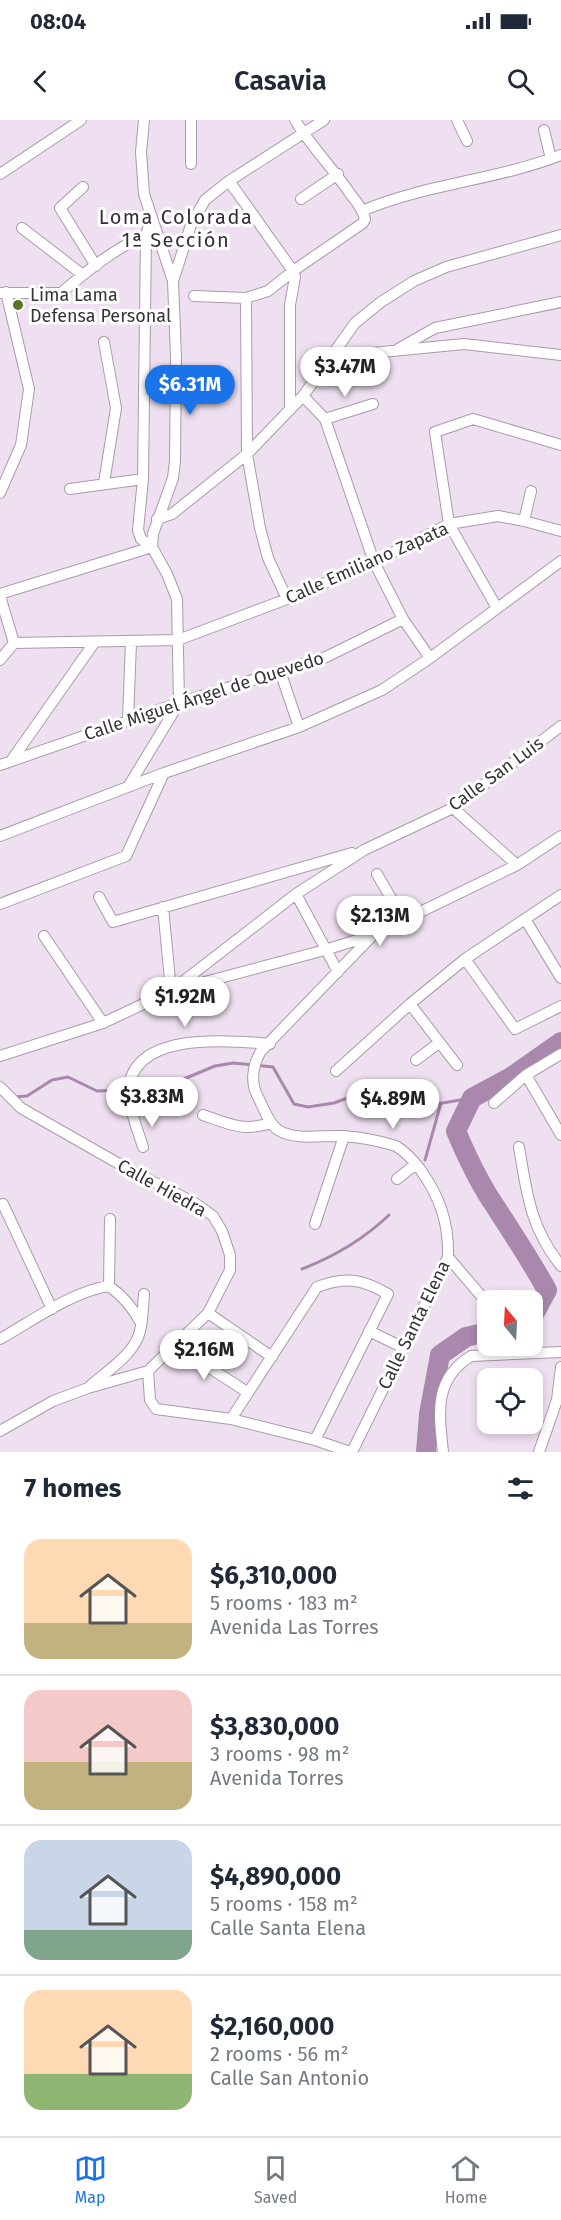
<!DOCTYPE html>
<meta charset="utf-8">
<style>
body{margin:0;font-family:"Fira Sans",sans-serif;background:#f2f2f3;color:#1f2937;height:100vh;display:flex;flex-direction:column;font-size:22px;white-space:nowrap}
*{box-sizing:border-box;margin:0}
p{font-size:20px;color:#747a83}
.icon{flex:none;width:33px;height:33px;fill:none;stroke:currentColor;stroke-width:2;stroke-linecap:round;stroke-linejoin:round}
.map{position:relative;height:1332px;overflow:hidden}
.panel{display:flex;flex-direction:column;background:#fff;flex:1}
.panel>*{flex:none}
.needle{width:39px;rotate:342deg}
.controls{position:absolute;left:477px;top:1170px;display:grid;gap:12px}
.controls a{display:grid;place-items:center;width:66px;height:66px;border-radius:12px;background:#fff;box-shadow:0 3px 9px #0003;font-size:30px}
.price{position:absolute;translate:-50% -51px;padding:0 14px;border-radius:21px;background:#fff;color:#222;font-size:20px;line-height:39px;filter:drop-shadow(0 2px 3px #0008)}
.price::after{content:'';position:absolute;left:50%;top:36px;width:18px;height:14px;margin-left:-9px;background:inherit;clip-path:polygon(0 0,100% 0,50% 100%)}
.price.on{background:#1a73e8;color:#fff}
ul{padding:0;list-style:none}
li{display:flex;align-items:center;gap:18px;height:150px;padding:0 24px}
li+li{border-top:2px solid #e0e1e3}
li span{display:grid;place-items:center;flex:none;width:168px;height:120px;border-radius:18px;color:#555}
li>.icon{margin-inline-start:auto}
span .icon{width:72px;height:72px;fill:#fffc;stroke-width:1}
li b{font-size:26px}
h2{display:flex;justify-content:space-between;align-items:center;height:72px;padding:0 24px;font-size:26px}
.status{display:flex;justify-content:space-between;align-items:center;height:42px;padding:0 30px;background:#fff;direction:ltr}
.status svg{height:16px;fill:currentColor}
header{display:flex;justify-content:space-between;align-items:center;height:78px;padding:0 24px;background:#fff;font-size:27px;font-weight:600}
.menu{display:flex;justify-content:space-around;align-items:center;height:84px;border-top:2px solid #e0e1e3;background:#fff;font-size:16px;color:#747a83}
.menu a{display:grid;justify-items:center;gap:3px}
.menu .on{color:#1a73e8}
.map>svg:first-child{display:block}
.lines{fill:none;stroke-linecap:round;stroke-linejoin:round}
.stream{stroke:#aa88ae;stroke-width:3}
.river{stroke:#aa88ae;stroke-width:20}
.minor-casing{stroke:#a99baa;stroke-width:12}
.minor{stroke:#fff;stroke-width:10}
.poi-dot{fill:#577429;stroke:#fff;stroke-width:2}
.labels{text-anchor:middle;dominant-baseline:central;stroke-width:6;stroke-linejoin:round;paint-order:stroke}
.poi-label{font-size:18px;fill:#383239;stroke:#fff;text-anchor:start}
.street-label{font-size:18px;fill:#383239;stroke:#fff}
.neighbourhood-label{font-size:20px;letter-spacing:1.5px;fill:#372c39;stroke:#fff}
</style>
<div class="status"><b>08:04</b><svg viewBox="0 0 49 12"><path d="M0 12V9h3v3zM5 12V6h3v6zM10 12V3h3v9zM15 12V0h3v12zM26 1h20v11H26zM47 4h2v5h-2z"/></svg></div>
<header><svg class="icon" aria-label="back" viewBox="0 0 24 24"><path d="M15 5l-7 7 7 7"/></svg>Casavia<svg class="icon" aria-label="search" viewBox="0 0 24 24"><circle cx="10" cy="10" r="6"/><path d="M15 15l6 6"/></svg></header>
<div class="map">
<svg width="561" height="1332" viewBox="0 0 561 1332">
<rect width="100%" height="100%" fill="#efe0f1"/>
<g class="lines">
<!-- stream -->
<path class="stream" d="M14,977L27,976L52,960L68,957L97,971L122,970L150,973L215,946L233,943L273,947L294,984L308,987L334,983L350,977L394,971L437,984L472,978
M425,1040L441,983
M302,1149C333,1137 365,1118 389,1095"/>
<!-- river -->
<path class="river" d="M532,1198L547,1170C531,1141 513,1114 495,1086C479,1063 467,1037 456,1011L472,978L511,957L561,922
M426,1332L429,1294L440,1235L466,1217L488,1212"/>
<!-- minor casing -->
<g class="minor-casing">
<path id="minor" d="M191,0V44
M457,0L467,21
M544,10L551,39
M0,54L81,0
M229,61L293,151L295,157L290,185V290
M83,67L60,88L96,146
M301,79L338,54
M362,91C425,64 497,60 561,35
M22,108L83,155
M146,115L143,359L138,410L141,419L152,427
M173,161L191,105L205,80L229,61L324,0
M0,173H61C87,151 115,128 146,115L148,109
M194,176L246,178L268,171L293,151L363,103L365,99C363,90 357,82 351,75C334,49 311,27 295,0
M246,178L247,334L260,408L268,438L287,479
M104,222L116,288L104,363
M398,229L435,208L561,182
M331,237L464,224L561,235
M303,276L325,299L374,442L403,499L430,538
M325,299L373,284
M70,369L143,359
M0,373L21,325L29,269L6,172
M157,399L172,394L247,334L303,276L355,203L381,182L414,161L446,147L561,115
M524,401L531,371
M0,474L152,427
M0,476L14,523
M497,488L449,404L435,312L473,299L561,325
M14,523L178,520L287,479L374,442L449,404L498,396L524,401L561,411
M0,540L14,523
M280,551L299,607
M128,600L131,522
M11,641L94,523
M0,645L179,583L326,537L403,499
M128,667L179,583L177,479L167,454L152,427L153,414L173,358L175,341L176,237L173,161L144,74L141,32L144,0
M453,688L517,745
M0,716L164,653L299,607L382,570L430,538L561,441
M377,754L403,799
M296,774L338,852
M99,777L113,802L352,733
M0,784L126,736L164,653
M163,787L171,871
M525,799L561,858
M44,816L103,903
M465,839L515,909L561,886
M176,867L296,774L364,730L453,688L561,606
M410,884L457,945
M0,936L103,903L171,871L325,830L373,815L517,745L561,716
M416,940L439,923
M336,951L410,884L465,839L561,775
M526,955L561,1015
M0,967L21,988L128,1049L195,1083L213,1096L222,1111L230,1135V1150L208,1193L148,1251L88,1268L53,1281L0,1311
M494,983L526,955L561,934
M203,995C229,1004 243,1012 271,1003
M143,1027C138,1011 131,994 129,978C123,910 229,920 270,924
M519,1027C527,1074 530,1107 561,1146
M397,1059L416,1044
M0,1085L3,1084L52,1189
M315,1104L344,1016
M448,1137L488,1184
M109,1166L110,1099
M208,1193L272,1237
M369,1211L404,1228
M0,1219C32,1201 73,1171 109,1166C123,1176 133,1188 141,1203
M176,1226L247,1272
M148,1251L150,1280L156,1289L231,1299L315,1320L350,1332
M90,1266C107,1251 135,1234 140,1211C143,1199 143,1186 144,1174
M231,1299L317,1167C345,1156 362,1159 388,1174L315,1320
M352,1332L448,1137C449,1103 440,1077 420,1049C413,1040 406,1032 396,1026C380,1021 359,1017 342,1016C323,1015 296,1021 278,1010C269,1004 264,989 259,979C250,964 252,946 261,931L373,815
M443,1332C439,1293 433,1260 471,1236L561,1232
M539,1332L557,1280L561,1247"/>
</g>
<!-- minor -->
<use href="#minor" class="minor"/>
</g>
<!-- markers -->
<circle class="poi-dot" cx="18" cy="185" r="6"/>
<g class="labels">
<!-- poi labels -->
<g class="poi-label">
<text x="30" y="175">Lima Lama<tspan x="30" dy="21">Defensa Personal</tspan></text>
</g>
<!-- street labels -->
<g class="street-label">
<text transform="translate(367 443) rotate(-24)">Calle Emiliano Zapata</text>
<text transform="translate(204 576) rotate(-18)">Calle Miguel Ángel de Quevedo</text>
<text transform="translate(496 654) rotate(-36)">Calle San Luis</text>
<text transform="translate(162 1068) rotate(29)">Calle Hiedra</text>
<text transform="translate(414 1205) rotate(-64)">Calle Santa Elena</text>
</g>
<!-- neighbourhood labels -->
<g class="neighbourhood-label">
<text x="176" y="97">Loma Colorada<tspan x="176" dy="23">1ª Sección</tspan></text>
</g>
</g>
</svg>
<div class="controls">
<a><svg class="needle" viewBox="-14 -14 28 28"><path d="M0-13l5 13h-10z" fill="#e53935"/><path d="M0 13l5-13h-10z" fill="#747a83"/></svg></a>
<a><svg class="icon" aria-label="locate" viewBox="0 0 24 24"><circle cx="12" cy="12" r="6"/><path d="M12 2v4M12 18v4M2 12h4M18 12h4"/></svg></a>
</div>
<b class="price" style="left:345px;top:278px">$3.47M</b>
<b class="price on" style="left:190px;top:296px">$6.31M</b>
<b class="price" style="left:380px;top:827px">$2.13M</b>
<b class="price" style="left:185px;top:908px">$1.92M</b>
<b class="price" style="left:152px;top:1008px">$3.83M</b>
<b class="price" style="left:393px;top:1010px">$4.89M</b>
<b class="price" style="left:204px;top:1261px">$2.16M</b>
</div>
<section class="panel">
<h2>7 homes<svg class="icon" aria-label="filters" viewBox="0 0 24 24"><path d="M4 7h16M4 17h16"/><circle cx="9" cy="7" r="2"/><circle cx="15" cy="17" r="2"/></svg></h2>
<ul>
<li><span style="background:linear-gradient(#ffd9b3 70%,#c2b280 0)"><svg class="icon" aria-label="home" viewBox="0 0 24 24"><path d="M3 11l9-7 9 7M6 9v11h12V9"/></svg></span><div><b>$6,310,000</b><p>5 rooms · 183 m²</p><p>Avenida Las Torres</p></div></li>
<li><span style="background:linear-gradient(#f6c9c9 60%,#c2b280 0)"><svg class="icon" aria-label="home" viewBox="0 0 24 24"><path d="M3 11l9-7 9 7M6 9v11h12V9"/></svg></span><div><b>$3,830,000</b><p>3 rooms · 98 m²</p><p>Avenida Torres</p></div></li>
<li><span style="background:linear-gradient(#c9d6e8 75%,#7fa58c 0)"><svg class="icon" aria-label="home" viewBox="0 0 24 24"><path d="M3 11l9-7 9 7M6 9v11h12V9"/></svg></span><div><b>$4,890,000</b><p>5 rooms · 158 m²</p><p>Calle Santa Elena</p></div></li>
<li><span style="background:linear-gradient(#ffd9b3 70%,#8fb573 0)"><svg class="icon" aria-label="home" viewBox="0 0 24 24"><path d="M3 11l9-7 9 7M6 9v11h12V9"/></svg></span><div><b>$2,160,000</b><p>2 rooms · 56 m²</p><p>Calle San Antonio</p></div></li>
</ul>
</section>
<nav class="menu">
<a class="on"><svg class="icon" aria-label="map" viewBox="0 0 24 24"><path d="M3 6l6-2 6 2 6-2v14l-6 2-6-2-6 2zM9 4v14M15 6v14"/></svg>Map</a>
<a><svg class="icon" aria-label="saved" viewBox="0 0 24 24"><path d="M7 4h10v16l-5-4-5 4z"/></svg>Saved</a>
<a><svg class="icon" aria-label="home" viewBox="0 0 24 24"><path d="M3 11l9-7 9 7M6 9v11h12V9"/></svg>Home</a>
</nav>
